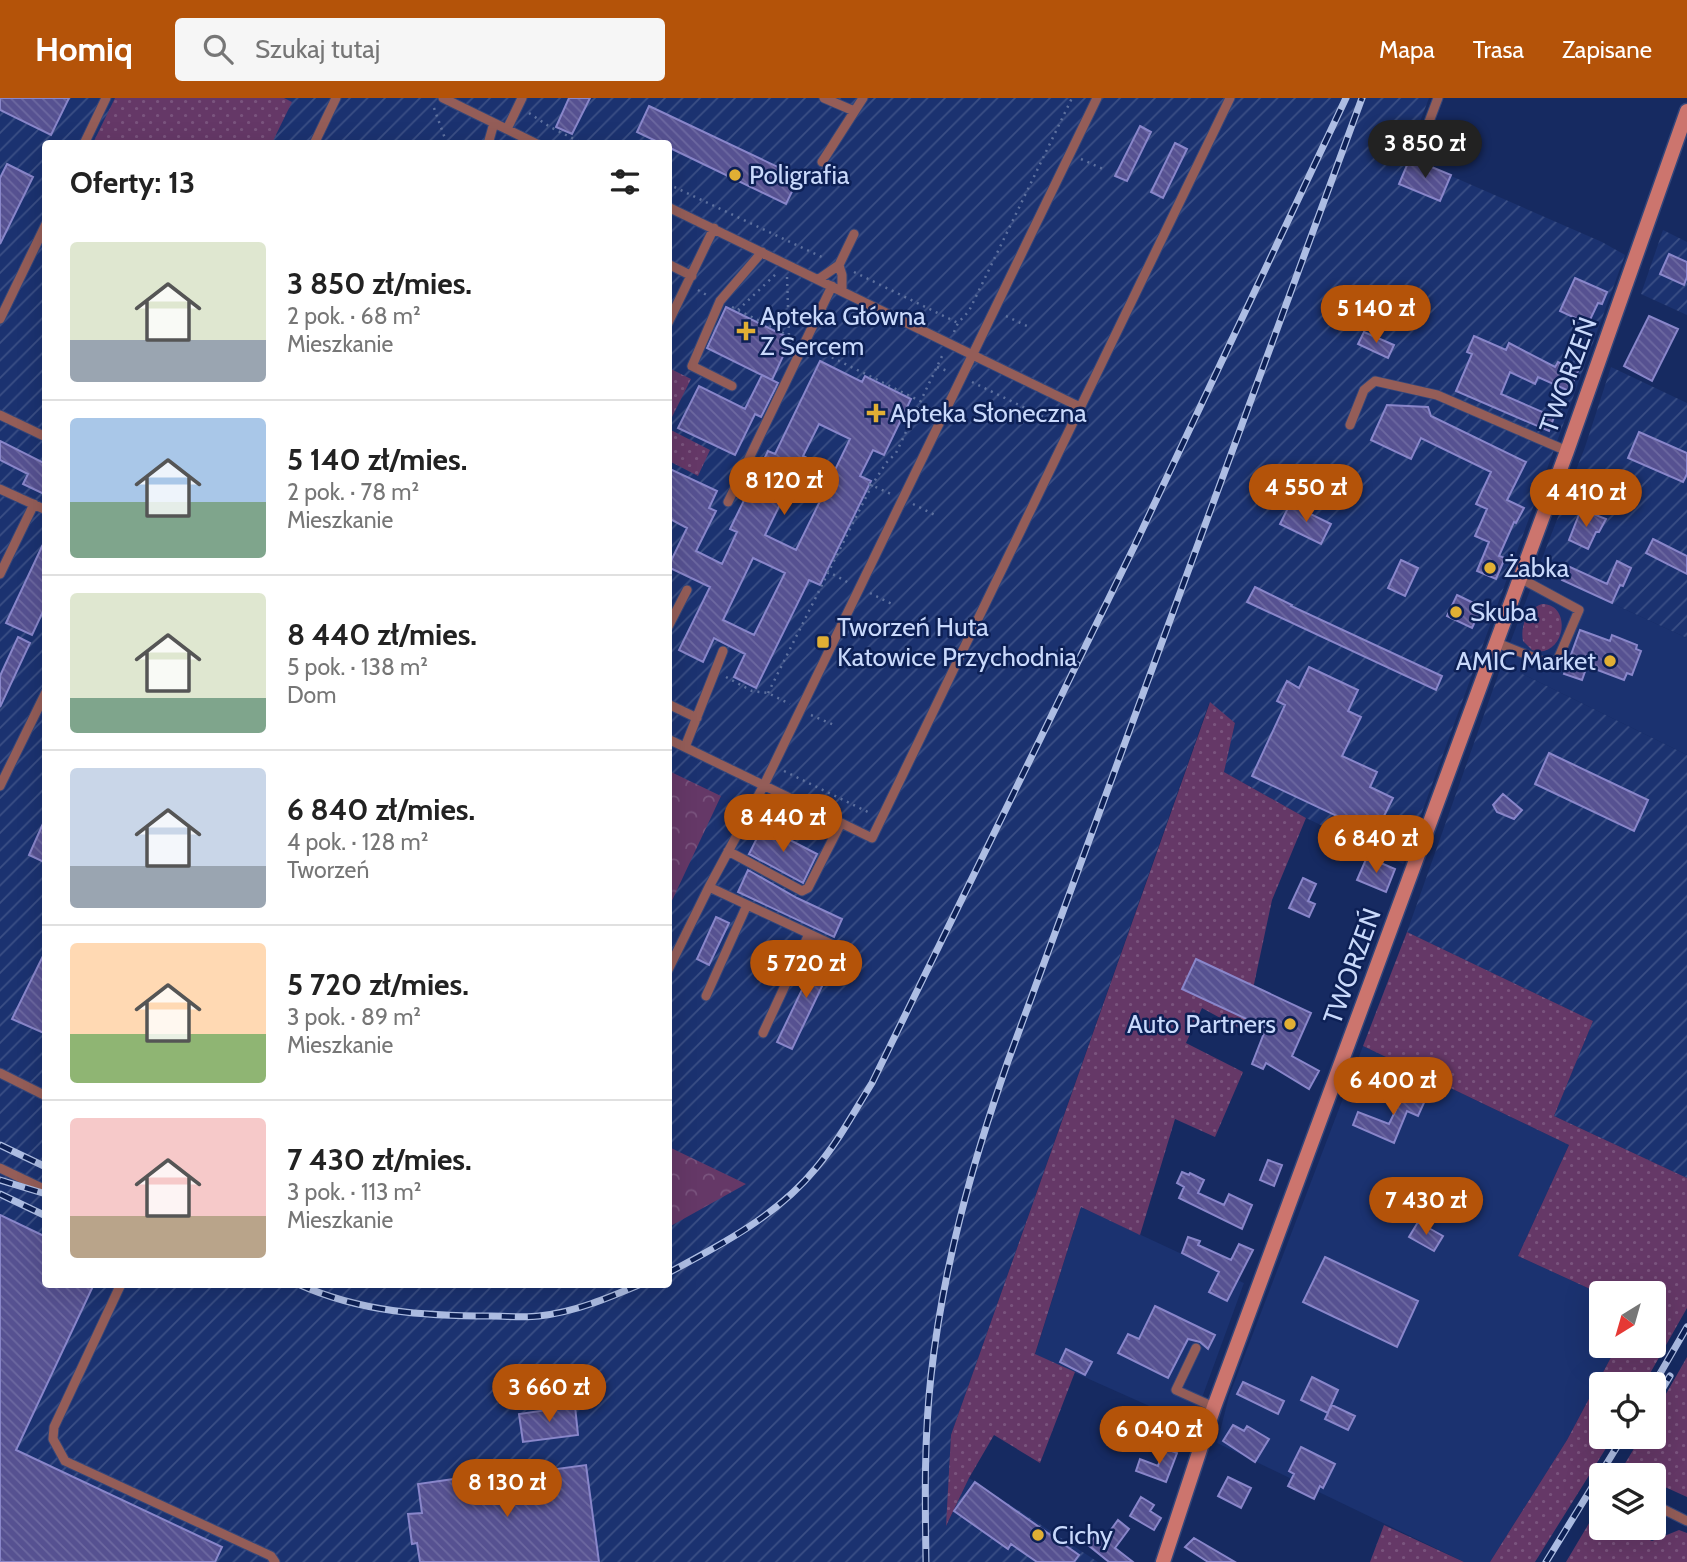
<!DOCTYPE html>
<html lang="pl">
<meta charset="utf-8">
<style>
body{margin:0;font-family:Cabin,sans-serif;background:#f6f6f6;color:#222;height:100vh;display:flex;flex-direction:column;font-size:26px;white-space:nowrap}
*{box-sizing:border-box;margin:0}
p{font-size:23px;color:#767676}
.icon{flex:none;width:38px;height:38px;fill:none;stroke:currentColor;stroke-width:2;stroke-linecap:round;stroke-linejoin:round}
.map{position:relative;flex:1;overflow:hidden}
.details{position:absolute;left:42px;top:42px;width:630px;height:1148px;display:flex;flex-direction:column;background:#fff;border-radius:7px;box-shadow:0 7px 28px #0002}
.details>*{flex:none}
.needle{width:46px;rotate:217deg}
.buttons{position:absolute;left:1589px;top:1183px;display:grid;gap:14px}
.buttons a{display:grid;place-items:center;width:77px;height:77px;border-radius:7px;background:#fff;box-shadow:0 7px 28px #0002;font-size:35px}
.price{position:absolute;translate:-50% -60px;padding:0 16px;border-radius:24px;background:#b45309;color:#fff;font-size:23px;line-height:46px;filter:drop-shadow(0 2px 4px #0008)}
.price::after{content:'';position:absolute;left:50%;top:42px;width:21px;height:16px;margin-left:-10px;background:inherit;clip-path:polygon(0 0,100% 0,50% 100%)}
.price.selected{background:#222;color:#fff}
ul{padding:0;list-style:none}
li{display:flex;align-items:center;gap:21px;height:175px;padding:0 28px}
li+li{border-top:2px solid #e0e0e0}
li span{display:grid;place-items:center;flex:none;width:196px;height:140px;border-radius:7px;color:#555}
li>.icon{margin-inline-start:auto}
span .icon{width:84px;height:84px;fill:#fffc;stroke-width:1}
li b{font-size:30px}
h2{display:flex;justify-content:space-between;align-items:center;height:84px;padding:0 28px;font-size:30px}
header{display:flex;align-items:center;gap:42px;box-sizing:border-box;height:98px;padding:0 35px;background:#b45309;color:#fff}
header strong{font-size:33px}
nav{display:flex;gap:38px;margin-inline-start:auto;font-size:24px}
.search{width:490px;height:63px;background:#f6f6f6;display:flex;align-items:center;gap:18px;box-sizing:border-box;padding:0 24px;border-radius:7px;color:#767676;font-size:26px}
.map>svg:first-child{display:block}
.built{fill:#1b3270}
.industrial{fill:url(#industrial-furrows);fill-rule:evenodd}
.grass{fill:url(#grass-dots)}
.forest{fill:url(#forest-crowns)}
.building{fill:url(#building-back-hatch);stroke:#8986ca;stroke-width:2;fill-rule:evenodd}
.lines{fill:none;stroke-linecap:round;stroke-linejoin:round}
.lane-casing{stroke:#33467a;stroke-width:11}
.secondary-casing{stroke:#33467a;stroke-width:17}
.path{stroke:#5e719f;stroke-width:2.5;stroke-dasharray:2 5;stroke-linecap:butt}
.lane{stroke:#945d58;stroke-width:9}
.secondary{stroke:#cc756e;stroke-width:14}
.rail-casing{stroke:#adbde3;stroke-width:7}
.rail{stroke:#0d2055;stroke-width:4.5;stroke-dasharray:13;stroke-linecap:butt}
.poi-dot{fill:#e1af34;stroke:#0d2055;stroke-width:2.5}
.labels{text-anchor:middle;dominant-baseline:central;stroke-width:5;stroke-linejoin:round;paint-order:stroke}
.poi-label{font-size:26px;fill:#c9d9fb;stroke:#0d2055;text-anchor:start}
.street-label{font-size:26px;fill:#c9d9fb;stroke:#0d2055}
</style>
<header>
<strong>Homiq</strong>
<div class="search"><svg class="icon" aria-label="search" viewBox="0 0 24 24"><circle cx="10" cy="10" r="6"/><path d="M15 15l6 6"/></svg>Szukaj tutaj</div>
<nav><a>Mapa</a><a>Trasa</a><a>Zapisane</a></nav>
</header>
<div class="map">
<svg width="1687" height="1464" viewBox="0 0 1687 1464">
<defs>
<pattern id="industrial-furrows" width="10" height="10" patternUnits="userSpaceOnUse" patternTransform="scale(1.75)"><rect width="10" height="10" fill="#1b3270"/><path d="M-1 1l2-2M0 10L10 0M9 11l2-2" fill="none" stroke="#3b4f85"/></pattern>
<pattern id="grass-dots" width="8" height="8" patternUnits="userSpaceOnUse" patternTransform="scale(1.75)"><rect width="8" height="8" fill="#653867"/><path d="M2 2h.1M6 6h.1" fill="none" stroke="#7a547e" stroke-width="1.8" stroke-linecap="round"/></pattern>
<pattern id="forest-crowns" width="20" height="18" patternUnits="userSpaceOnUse" patternTransform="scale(1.75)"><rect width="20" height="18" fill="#653867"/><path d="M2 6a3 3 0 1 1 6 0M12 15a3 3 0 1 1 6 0" fill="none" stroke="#7a547e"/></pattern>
<pattern id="building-back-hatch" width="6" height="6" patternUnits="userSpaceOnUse" patternTransform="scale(1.75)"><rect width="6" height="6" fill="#565191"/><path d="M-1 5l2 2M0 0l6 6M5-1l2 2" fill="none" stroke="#6d69a1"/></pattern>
</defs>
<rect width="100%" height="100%" fill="#162a61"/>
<!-- built -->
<path class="built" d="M1538,471L1687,540V657L1502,566Z
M1363,948L1569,1047L1518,1158L1601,1196V1248H1617L1567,1342L1490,1464H1464L1217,1345L1229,1298Z
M1081,1109L1244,1185L1192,1327L1035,1257Z"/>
<!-- industrial -->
<path class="industrial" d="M0,0H1429L1408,55L1410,60L1602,144L1625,157L1403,766L1306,720L1224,674L1235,625L1209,605L951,1337L947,1426L969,1380L1098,1464H0ZM46,46H668V1186H46Z
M1663,132L1687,144V217L1641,196Z
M1611,269L1687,305V540L1538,471L1585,349Z
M1502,566L1687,657V1080L1554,1018L1593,923L1407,834Z"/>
<!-- grass -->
<path class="grass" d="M115,0H284L292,4L272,45H93Z
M669,270L691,281L669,325Z
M669,331L710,352L698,378L669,363Z
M1542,506C1569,506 1567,547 1544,553C1540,554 1536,553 1532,552L1523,543C1520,528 1527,511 1542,506Z
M1210,604L1235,625L1224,674L1306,720L1272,802L1244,933L1202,910L1186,945L1243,974L1215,1039L1175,1021L1140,1137L1081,1109L1035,1256L1075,1274L1040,1365L994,1337L969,1380L946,1428L951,1337Z
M1407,834L1593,923L1554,1018L1687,1080V1210L1644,1286H1601V1339H1613L1535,1464H1490L1567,1342L1617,1248H1654V1195L1601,1196L1518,1158L1569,1047L1363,948Z
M1687,1259V1399L1654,1384V1377H1618L1641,1339H1654V1317Z
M1601,1405V1430H1627L1652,1443L1679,1432L1687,1435V1464H1566Z
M1384,1427L1464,1464H1370Z"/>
<!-- forest -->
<path class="forest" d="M669,673L721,698L669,809Z
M669,1049L746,1086L669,1129Z"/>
<!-- building -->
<path class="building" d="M0,0H69L51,37L0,12Z
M569,0H590L572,36L556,29Z
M649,8L799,79L786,106L668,49V46H662L637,34Z
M1140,28L1151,34L1127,83L1115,78Z
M1175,45L1187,51L1163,100L1151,94Z
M1410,60L1451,77L1440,103L1399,86Z
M7,66L33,79L0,146V80Z
M1669,156L1687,164V179L1684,187L1660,176Z
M1575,180L1607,194L1602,206L1598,205L1588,226L1560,213Z
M726,209L791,241L772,282L707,250Z
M1649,218L1678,231L1652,283L1624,268Z
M1364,234L1394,247L1388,260L1358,246Z
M1474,238L1506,252L1509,245L1555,269L1558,264L1578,273L1569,293L1538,279L1535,286L1510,274L1501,296L1554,319L1549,333L1456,293L1472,256L1467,254Z
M820,263L862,284L865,278L911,301L884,357L873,352L860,378L871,383L820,487L809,482L756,590L734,579L745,556L714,540L703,564L679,552L710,489L668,469L687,430L668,420V370L717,393L709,410L716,413L696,453L722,466L737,434L730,431L768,353L775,356ZM819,326L850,341L834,374L803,358ZM792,382L823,397L796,452L765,437ZM753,460L785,475L754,537L723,522Z
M762,277L778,285L761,319L755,316L735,357L678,330L699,288L745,311Z
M1387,307L1428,309L1431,318L1526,364L1507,402L1524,410L1516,425L1514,424L1499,458L1505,460L1496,481L1477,473L1489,444L1475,438L1487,411L1476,406L1491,374L1421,340L1411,361L1371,342Z
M1639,334L1687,355V376L1683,384L1628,360Z
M0,343L46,366V397L23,386L28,376L0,362Z
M1290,406L1331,426L1321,446L1280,426Z
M1580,414L1590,418L1591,415L1606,421L1599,434H1596L1588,451L1569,442Z
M46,440V507L32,537L6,525Z
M1653,441L1687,458V476L1646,455Z
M1401,462L1418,470L1405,498L1388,490Z
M1617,463L1631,470L1623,488L1620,487L1612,505L1562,482L1568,468L1607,486Z
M1255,489L1292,507L1291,508L1442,578L1436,592L1247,504Z
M1457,497L1482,509L1472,530L1447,518Z
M1580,532L1610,543L1612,537L1637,547L1636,551L1641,553L1632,577L1627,575L1624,582L1587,568L1582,582L1564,576Z
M18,539L30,545L0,609V578Z
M1309,569L1358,592L1348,613L1361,619L1342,658L1377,674L1370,689L1393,700L1375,736L1252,678L1285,607L1277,603L1287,583L1299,590Z
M1549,655L1648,702L1634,733L1535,686Z
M1503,696L1522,712L1514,721L1497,714L1493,707Z
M46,719V765L29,757Z
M763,728L817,756L803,785L749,756Z
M1367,759L1395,771L1386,794L1357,782Z
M748,772L797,800L842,821L834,839L738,794Z
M1303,780L1316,786L1308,803L1315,806L1309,819L1289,810Z
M716,819L729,825L709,867L697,861Z
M46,852V936L12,921Z
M820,854L835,861L792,951L777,944Z
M1196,861L1311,915L1292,958L1319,973L1309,991L1266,965L1263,971L1252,966L1266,930L1182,891Z
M1407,989L1427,998L1418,1018L1407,1013L1394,1045L1353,1027L1358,1014L1389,1026Z
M1268,1062L1282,1067L1274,1088L1260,1082Z
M1182,1074L1189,1077L1190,1075L1204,1082L1198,1095L1224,1107L1229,1096L1252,1107L1242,1131L1179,1100L1184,1089L1177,1085Z
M0,1117L46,1139V1186H94L16,1352L222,1449L215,1464H0Z
M1418,1124L1443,1138L1434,1153L1409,1139Z
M1188,1139L1200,1143L1198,1147L1231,1162L1239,1146L1253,1152L1227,1203L1209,1194L1219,1174L1182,1155Z
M1325,1159L1418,1203L1397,1249L1303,1204Z
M1155,1208L1215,1237L1208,1251L1200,1244L1188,1241L1168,1280L1118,1255L1128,1236L1139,1241Z
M1066,1251L1092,1264L1085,1277L1060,1264Z
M1312,1279L1338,1292L1328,1314L1332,1307L1355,1318L1348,1332L1325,1321L1328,1315L1301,1302Z
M1243,1284L1284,1303L1278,1316L1237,1296Z
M575,1308L578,1337L523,1344L519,1316Z
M1233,1327L1244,1333L1247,1328L1269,1341L1255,1364L1223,1343Z
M1301,1349L1335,1366L1323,1390L1320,1388L1314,1401L1288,1388L1294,1376L1289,1373Z
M1164,1350L1177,1355L1166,1384L1136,1373L1140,1361L1158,1368Z
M586,1367L599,1464H420L417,1445L412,1446L408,1416L422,1415L418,1386L475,1378V1382Z
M1228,1379L1251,1390L1241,1410L1218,1398Z
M975,1384L1079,1457L1074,1464H1037L1011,1446L1008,1451L954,1413Z
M1141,1399L1154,1407L1150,1413L1161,1420L1154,1432L1130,1418Z
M1118,1422L1129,1431L1115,1450L1133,1464H1109L1088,1447L1100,1432L1107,1437Z
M1194,1440L1235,1464H1208L1185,1449Z"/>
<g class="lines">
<!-- lane casing -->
<g class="lane-casing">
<path id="lane" d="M443,0L537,46
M824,0L854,13
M507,31L522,0
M1424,37L1438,0
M84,46L106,0
M314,46L336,0
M488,46L494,25
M822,64L863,0
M668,109L1080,309
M668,166L692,178
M839,167L842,177V192
M819,181L839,167L854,136
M0,221L46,126
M668,225L714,130
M732,288L692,268L720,203L762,154
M0,317L46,339
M1350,327L1364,292L1375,283L1437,297L1567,353
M0,391L46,412
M728,404L832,188
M0,476L34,406
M668,529L687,492
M1497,545L1555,568L1579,512L1520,480
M668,606L697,620
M668,641L872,740L1230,0
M685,649L723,553
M0,688L46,594
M728,753L802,793L808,790L841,725
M709,789L831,846
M668,872L709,789L764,687L1097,0
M706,898L747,807
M763,935L809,836
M0,975L46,998
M0,1070L46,1092
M121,1186L54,1329L53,1341L65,1363L271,1458L275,1464
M1196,1250L1176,1292L1214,1309
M1661,1410L1687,1423"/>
</g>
<!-- secondary casing -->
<g class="secondary-casing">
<path id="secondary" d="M1163,1464L1214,1309L1567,353L1687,13"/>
</g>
<!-- path -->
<path class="path" d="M434,10L447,46
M529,15L550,29L584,46
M1081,61L1103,71
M668,86L826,161
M854,174L958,225
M787,179L789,238
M698,192L710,199
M732,209L795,241
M738,212L777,175
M1006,218L1027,228
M954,234L958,225L969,213L1072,0
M813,250L920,303
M937,269L950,274
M972,284L1060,327
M869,386L891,396
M913,406L935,417
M827,473L849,485
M870,495L892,506
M726,579L752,593L768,595L790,606
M768,595L872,387L886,365L896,355L943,256
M811,617L834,627
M784,673L872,716"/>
<!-- lane -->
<use href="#lane" class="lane"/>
<!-- secondary -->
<use href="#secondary" class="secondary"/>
<!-- rail casing -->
<g class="rail-casing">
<path id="rail" d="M0,1047L46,1069
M0,1082L46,1096
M0,1096L46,1118
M668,1175C721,1147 778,1117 816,1070C838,1044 854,1014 872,985L1134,449L1346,0
M298,1186C360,1214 424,1218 491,1218C507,1218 524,1220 539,1218C575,1214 608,1200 641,1186
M1654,1286L1687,1229
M1654,1305L1670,1278
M926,1464C925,1402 924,1340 931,1278C943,1169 972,1066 1008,963L1362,0
M1546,1464L1623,1339"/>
</g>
<!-- rail -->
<use href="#rail" class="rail"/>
</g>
<!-- markers -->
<g class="poi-dot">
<circle cx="735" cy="77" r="7"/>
<path d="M742.5 222.5h7v7h7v7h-7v7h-7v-7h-7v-7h7z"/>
<path d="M872.5 304.5h7v7h7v7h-7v7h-7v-7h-7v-7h7z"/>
<circle cx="1490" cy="470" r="7"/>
<circle cx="1456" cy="514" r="7"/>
<rect x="816" y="537" width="14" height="14" rx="3.5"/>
<circle cx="1610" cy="563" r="7"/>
<circle cx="1290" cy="926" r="7"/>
<circle cx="1038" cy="1437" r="7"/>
</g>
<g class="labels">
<!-- poi labels -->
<g class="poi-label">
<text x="749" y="77">Poligrafia</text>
<text x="760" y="218">Apteka Główna<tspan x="760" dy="30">Z Sercem</tspan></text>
<text x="890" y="315">Apteka Słoneczna</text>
<text x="1504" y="470">Żabka</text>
<text x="1470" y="514">Skuba</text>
<text x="837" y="529">Tworzeń Huta<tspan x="837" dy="30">Katowice Przychodnia</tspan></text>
<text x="1596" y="563" text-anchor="end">AMIC Market</text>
<text x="1276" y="926" text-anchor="end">Auto Partners</text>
<text x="1052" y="1437">Cichy</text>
</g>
<!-- street labels -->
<g class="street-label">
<text transform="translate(1568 277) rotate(-70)">TWORZEŃ</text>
<text transform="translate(1352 868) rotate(-70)">TWORZEŃ</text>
</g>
</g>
</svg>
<div class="buttons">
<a><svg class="needle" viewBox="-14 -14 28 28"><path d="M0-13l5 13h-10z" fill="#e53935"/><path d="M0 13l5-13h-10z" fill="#767676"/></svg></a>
<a><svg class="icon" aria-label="locate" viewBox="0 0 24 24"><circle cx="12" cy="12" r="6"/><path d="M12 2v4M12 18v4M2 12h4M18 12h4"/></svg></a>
<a><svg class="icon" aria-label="layers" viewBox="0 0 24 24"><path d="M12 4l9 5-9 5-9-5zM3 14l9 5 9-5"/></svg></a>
</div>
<b class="price selected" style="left:1425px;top:82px">3 850 zł</b>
<b class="price" style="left:1376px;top:247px">5 140 zł</b>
<b class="price" style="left:784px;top:419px">8 120 zł</b>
<b class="price" style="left:1306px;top:426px">4 550 zł</b>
<b class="price" style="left:1586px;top:431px">4 410 zł</b>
<b class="price" style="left:783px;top:756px">8 440 zł</b>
<b class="price" style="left:1376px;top:777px">6 840 zł</b>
<b class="price" style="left:806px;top:902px">5 720 zł</b>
<b class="price" style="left:1393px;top:1019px">6 400 zł</b>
<b class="price" style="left:1426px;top:1139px">7 430 zł</b>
<b class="price" style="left:549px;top:1326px">3 660 zł</b>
<b class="price" style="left:1159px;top:1368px">6 040 zł</b>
<b class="price" style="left:507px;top:1421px">8 130 zł</b>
<section class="details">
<h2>Oferty: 13<svg class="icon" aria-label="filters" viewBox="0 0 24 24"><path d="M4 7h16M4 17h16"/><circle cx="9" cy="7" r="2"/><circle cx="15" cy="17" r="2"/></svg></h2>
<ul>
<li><span style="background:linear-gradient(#dfe7d0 70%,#9aa5b1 0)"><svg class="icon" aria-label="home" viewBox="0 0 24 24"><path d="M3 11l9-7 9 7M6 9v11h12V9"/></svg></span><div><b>3 850 zł/mies.</b><p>2 pok. · 68 m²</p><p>Mieszkanie</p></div></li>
<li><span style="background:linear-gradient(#a9c7e8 60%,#7fa58c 0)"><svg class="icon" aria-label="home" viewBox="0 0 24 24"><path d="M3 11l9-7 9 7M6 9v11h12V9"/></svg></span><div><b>5 140 zł/mies.</b><p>2 pok. · 78 m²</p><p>Mieszkanie</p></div></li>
<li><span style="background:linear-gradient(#dfe7d0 75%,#7fa58c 0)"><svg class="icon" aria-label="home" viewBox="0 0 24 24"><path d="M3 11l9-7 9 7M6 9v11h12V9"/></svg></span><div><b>8 440 zł/mies.</b><p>5 pok. · 138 m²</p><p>Dom</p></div></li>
<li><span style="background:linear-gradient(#c9d6e8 70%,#9aa5b1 0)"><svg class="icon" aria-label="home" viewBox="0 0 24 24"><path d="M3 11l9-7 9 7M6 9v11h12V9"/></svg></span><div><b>6 840 zł/mies.</b><p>4 pok. · 128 m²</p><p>Tworzeń</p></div></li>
<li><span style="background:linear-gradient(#ffd9b3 65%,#8fb573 0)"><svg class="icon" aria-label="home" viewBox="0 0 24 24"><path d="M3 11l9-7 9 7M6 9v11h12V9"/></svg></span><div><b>5 720 zł/mies.</b><p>3 pok. · 89 m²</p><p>Mieszkanie</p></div></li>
<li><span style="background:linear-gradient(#f6c9c9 70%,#b9a48a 0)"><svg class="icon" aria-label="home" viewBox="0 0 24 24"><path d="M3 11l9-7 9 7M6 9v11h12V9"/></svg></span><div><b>7 430 zł/mies.</b><p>3 pok. · 113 m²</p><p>Mieszkanie</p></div></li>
</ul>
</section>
</div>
